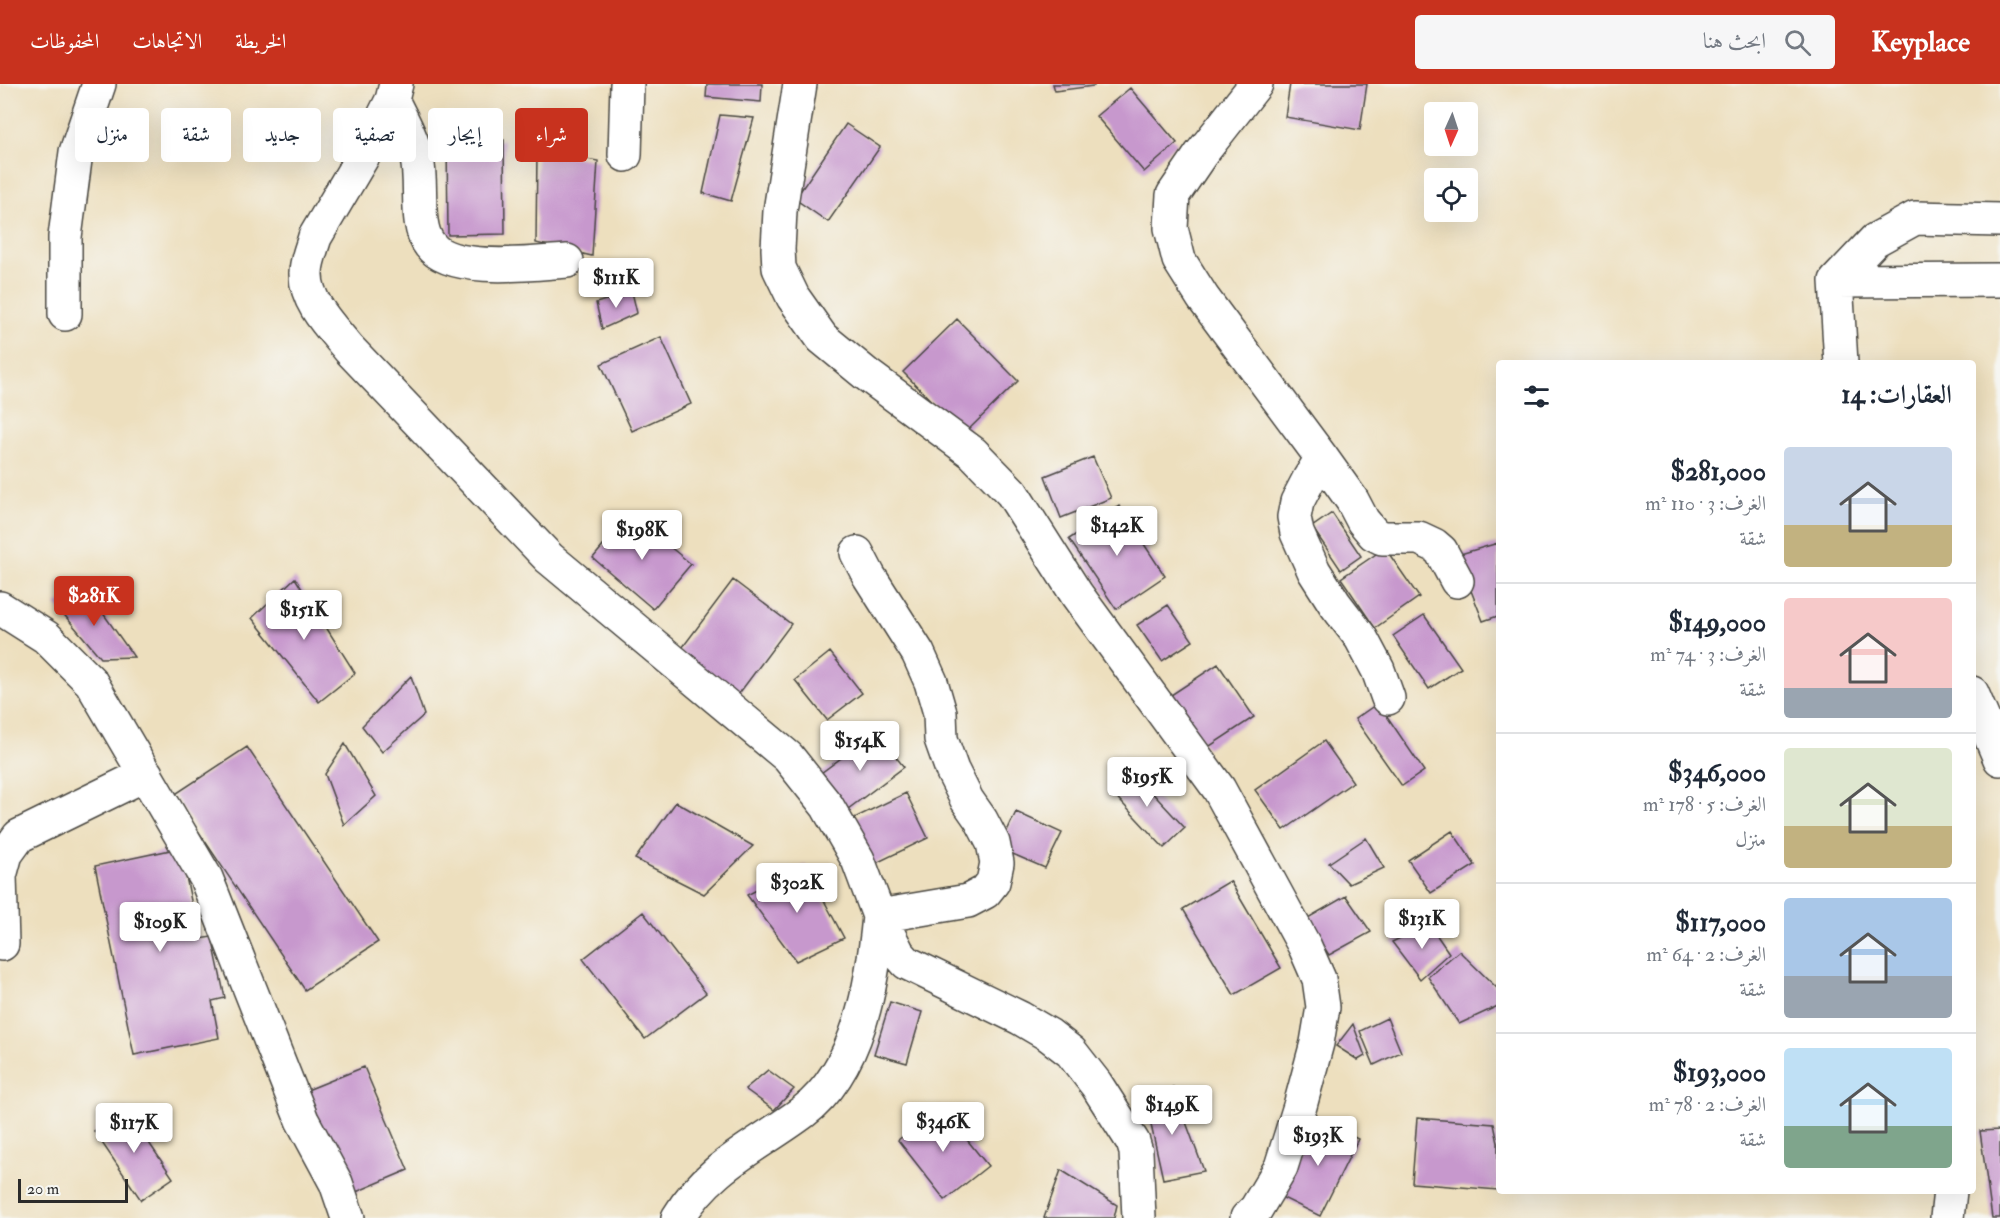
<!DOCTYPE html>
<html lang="ar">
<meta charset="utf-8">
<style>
body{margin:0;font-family:"IM FELL Double Pica",Amiri,serif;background:#f6f6f7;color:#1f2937;direction:rtl;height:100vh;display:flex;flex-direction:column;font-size:22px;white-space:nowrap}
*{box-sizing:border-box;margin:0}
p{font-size:20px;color:#747a83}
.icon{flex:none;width:33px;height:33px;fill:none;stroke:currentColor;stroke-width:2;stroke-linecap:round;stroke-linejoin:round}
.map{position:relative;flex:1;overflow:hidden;direction:ltr}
.sheet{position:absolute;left:1496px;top:276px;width:480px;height:834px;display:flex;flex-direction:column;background:#fff;border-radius:6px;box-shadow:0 6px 24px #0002;direction:rtl}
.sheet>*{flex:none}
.hud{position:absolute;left:18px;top:24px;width:570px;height:54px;direction:rtl;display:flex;gap:12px}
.needle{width:39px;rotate:183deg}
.tools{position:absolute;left:1424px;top:18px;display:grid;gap:12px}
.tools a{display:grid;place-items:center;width:54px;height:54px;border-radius:6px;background:#fff;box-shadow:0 6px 24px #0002;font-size:30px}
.scale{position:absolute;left:18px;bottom:15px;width:110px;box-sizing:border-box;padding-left:6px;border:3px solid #2b2b2b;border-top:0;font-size:16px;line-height:21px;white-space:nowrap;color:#2b2b2b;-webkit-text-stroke:4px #f6f6f2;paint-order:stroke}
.price{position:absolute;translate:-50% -51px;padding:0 14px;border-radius:6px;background:#fff;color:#222;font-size:20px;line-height:39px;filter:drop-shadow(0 2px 3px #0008)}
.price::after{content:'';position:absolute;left:50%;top:36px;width:18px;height:14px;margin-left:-9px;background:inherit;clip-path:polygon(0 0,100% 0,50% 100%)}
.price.selected{background:#c8321e;color:#fff}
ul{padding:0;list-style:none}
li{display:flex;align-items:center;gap:18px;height:150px;padding:0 24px}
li+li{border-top:2px solid #e0e1e3}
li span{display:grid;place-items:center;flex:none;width:168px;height:120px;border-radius:6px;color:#555}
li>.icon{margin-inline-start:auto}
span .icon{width:72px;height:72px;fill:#fffc;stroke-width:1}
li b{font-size:26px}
h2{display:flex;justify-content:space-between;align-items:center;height:72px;padding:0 24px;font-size:26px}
.pill{padding:0 21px;border-radius:6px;background:#fff;box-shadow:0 6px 24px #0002;font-size:21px;line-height:54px}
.pill.selected{background:#c8321e;color:#fff}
header{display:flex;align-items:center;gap:36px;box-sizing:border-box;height:84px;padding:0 30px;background:#c8321e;color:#fff}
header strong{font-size:28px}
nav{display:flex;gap:33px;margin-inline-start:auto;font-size:21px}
.search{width:420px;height:54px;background:#f6f6f7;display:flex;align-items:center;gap:15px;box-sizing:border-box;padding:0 21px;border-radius:6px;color:#747a83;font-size:22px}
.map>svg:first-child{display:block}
.building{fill:#c798cd}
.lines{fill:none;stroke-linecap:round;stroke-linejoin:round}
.minor-casing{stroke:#484641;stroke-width:36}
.minor{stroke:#fff;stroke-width:33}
</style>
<header>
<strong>Keyplace</strong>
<div class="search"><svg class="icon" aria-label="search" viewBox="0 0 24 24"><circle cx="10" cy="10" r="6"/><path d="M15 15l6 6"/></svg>ابحث هنا</div>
<nav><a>الخريطة</a><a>الاتجاهات</a><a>المحفوظات</a></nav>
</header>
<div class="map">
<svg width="2000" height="1134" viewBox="0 0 2000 1134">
<rect width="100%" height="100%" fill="#f6f6f2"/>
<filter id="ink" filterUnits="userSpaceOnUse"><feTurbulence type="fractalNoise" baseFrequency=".0167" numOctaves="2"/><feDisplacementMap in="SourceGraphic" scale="12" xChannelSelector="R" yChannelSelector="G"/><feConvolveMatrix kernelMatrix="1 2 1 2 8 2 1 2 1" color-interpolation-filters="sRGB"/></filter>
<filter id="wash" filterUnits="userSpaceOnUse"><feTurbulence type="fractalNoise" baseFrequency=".008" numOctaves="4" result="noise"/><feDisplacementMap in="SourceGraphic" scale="24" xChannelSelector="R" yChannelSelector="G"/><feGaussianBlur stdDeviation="1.35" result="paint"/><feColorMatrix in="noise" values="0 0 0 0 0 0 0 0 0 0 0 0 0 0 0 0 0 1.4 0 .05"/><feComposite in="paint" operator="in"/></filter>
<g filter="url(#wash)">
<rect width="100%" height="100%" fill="#eddfbe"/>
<g id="blocks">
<!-- building -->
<path class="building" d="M707,0H762L761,18L706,13Z
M1053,0H1093L1094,2L1055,7Z
M1290,0H1367L1360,46L1285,33Z
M1130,4L1177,59L1144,88L1096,32Z
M720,31L754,34L731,117L703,109Z
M846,40L880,63L828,138L795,115Z
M447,56H504L505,150L448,151Z
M537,66L598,77L592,172L536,159Z
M632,208L637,229L602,245L596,219Z
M957,235L1018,297L964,350L903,288Z
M661,253L691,320L632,347L601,280Z
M1093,373L1111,414L1061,434L1045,392Z
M1119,422L1165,492L1116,525L1069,455Z
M1332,429L1361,472L1341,486L1312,443Z
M630,430L691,480L653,525L593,474Z
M1498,459V532L1483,537L1457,471Z
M1385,464L1419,513L1375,544L1341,494Z
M295,494L355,589L319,618L252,534Z
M733,496L791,540L738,611L679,568Z
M88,508L134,573L101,574L55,520Z
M1168,521L1193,557L1162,577L1137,541Z
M1424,531L1461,584L1429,605L1393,552Z
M830,568L862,609L827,636L795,596Z
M1218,580L1254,633L1207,664L1171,611Z
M411,592L424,631L382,668L362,642Z
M1378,619L1424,687L1402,702L1355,635Z
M876,648L904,683L844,728L817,692Z
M1324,657L1353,698L1284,746L1255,706Z
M345,660L376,712L344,741L325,690Z
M247,663L378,858L305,906L174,711Z
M1130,685L1185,744L1164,764L1109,705Z
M906,709L928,754L872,781L850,736Z
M676,718L753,762L704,810L635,775Z
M1016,728L1062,749L1045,784L999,764Z
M1452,747L1475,781L1431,809L1408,776Z
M1366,754L1384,784L1349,800L1329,779Z
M180,764L199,855L212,853L225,914L212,917L219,954L134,971L95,782Z
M805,781L844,854L796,877L747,811Z
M1230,797L1281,884L1234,911L1183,825Z
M1346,812L1371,848L1329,871L1306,835Z
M643,828L706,909L645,955L583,875Z
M1429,840L1449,869L1420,895L1392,858Z
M1459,867L1498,905V922L1459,940L1428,893Z
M890,918L922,928L907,979L874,970Z
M1387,934L1401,968L1374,981L1360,947Z
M1353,940L1365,972L1358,976L1336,962Z
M364,983L408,1086L349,1111L305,1007Z
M768,986L794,1005L774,1026L745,1005Z
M1173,1003L1204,1087L1163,1095L1145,1014Z
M940,1022L988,1082L945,1116L898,1056Z
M126,1025L173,1094L141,1116L94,1047Z
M1315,1034L1358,1055L1320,1132L1277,1111Z
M1417,1034L1494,1040L1498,1059V1106L1412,1099Z
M2000,1046V1134H1992L1980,1047Z
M1061,1086L1117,1121L1114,1134H1044Z"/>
</g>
</g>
<g filter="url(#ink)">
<use href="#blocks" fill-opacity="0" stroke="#484641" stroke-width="1.5"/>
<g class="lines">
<!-- minor casing -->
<g class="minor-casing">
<path id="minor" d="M396,0L392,16L370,60L315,153C312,164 306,177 306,189C305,218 332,244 349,265L549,474L788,673L827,722L858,776L879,832L898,869L907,879L1020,934L1049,951L1071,968L1096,1000L1133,1058L1136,1068L1139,1134
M800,0L780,127L778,165L779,184L793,213L822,254L866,290L973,369L1012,409L1077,511L1219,705L1305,863L1319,895L1323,923L1317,959L1300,1022L1281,1083L1256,1125L1247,1134
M1256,0L1201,70L1173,111L1171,144L1179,176L1203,214L1322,374L1352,416L1363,437L1374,450L1382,454H1419L1434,461L1441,467L1457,497
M392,16C402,36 412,54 417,75C423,100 414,141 430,161C451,190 535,179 567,177
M625,71L627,0
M1836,197L2000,196
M65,230V153L76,68L99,0
M1841,279L1836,197L1875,156L1915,134L2000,136
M1322,374L1309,395L1297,418L1294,433L1297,449L1314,487L1335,520L1361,554L1378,586L1388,614
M857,469L869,492L918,569L931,598L940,629L941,655L952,686L967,716L981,736L993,759L997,779L993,798L985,808L968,817L879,832
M0,524L46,553L91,598L206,794L302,1036L336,1099L348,1134
M1972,609L2000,675
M2,860L0,792L6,770L19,752L146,690
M678,1134C709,1082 756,1063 803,1028C859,986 873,898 879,832
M1947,1134L1950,1107"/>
</g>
<!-- minor -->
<use href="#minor" class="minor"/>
</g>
</g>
</svg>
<div class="tools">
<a><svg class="needle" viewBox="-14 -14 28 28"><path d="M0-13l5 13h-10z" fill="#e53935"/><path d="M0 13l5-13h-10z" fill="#747a83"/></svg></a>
<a><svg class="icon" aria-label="locate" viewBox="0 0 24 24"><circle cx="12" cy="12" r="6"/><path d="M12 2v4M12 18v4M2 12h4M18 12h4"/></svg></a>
</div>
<div class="scale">20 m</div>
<b class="price" style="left:616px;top:225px">$111K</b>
<b class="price" style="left:1117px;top:473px">$142K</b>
<b class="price" style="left:642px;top:477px">$198K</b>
<b class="price selected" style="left:94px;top:543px">$281K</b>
<b class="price" style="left:304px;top:557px">$151K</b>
<b class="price" style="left:860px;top:688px">$154K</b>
<b class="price" style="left:1147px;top:724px">$195K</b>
<b class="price" style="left:797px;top:830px">$302K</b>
<b class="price" style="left:1422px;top:866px">$131K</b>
<b class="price" style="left:160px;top:869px">$109K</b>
<b class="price" style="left:1172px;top:1052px">$149K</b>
<b class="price" style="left:943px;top:1069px">$346K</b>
<b class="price" style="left:134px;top:1070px">$117K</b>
<b class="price" style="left:1318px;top:1083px">$193K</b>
<div class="hud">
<a class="pill selected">شراء</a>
<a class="pill">إيجار</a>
<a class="pill">تصفية</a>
<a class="pill">جديد</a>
<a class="pill">شقة</a>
<a class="pill">منزل</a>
</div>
<section class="sheet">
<h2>العقارات: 14<svg class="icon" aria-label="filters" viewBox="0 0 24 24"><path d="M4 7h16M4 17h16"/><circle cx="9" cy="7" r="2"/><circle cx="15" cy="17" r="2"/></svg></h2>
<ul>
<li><span style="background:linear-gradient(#c9d6e8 65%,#c2b280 0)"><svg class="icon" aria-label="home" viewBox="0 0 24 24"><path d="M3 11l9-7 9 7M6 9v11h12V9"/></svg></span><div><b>$281,000</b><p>الغرف: 3 · 110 m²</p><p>شقة</p></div></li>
<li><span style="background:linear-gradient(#f6c9c9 75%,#9aa5b1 0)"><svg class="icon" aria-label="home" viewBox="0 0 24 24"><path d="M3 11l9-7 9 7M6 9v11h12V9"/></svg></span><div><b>$149,000</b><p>الغرف: 3 · 74 m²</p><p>شقة</p></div></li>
<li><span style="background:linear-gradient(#dfe7d0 65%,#c2b280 0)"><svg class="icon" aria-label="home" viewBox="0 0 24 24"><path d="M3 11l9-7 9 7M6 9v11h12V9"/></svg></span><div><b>$346,000</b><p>الغرف: 5 · 178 m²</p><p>منزل</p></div></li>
<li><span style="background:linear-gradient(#a9c7e8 65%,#9aa5b1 0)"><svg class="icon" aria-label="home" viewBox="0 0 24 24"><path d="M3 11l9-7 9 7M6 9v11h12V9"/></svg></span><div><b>$117,000</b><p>الغرف: 2 · 64 m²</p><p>شقة</p></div></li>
<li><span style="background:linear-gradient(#bfe0f5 65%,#7fa58c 0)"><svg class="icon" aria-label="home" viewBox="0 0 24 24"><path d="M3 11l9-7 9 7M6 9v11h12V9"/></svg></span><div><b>$193,000</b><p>الغرف: 2 · 78 m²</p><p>شقة</p></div></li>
</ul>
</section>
</div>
